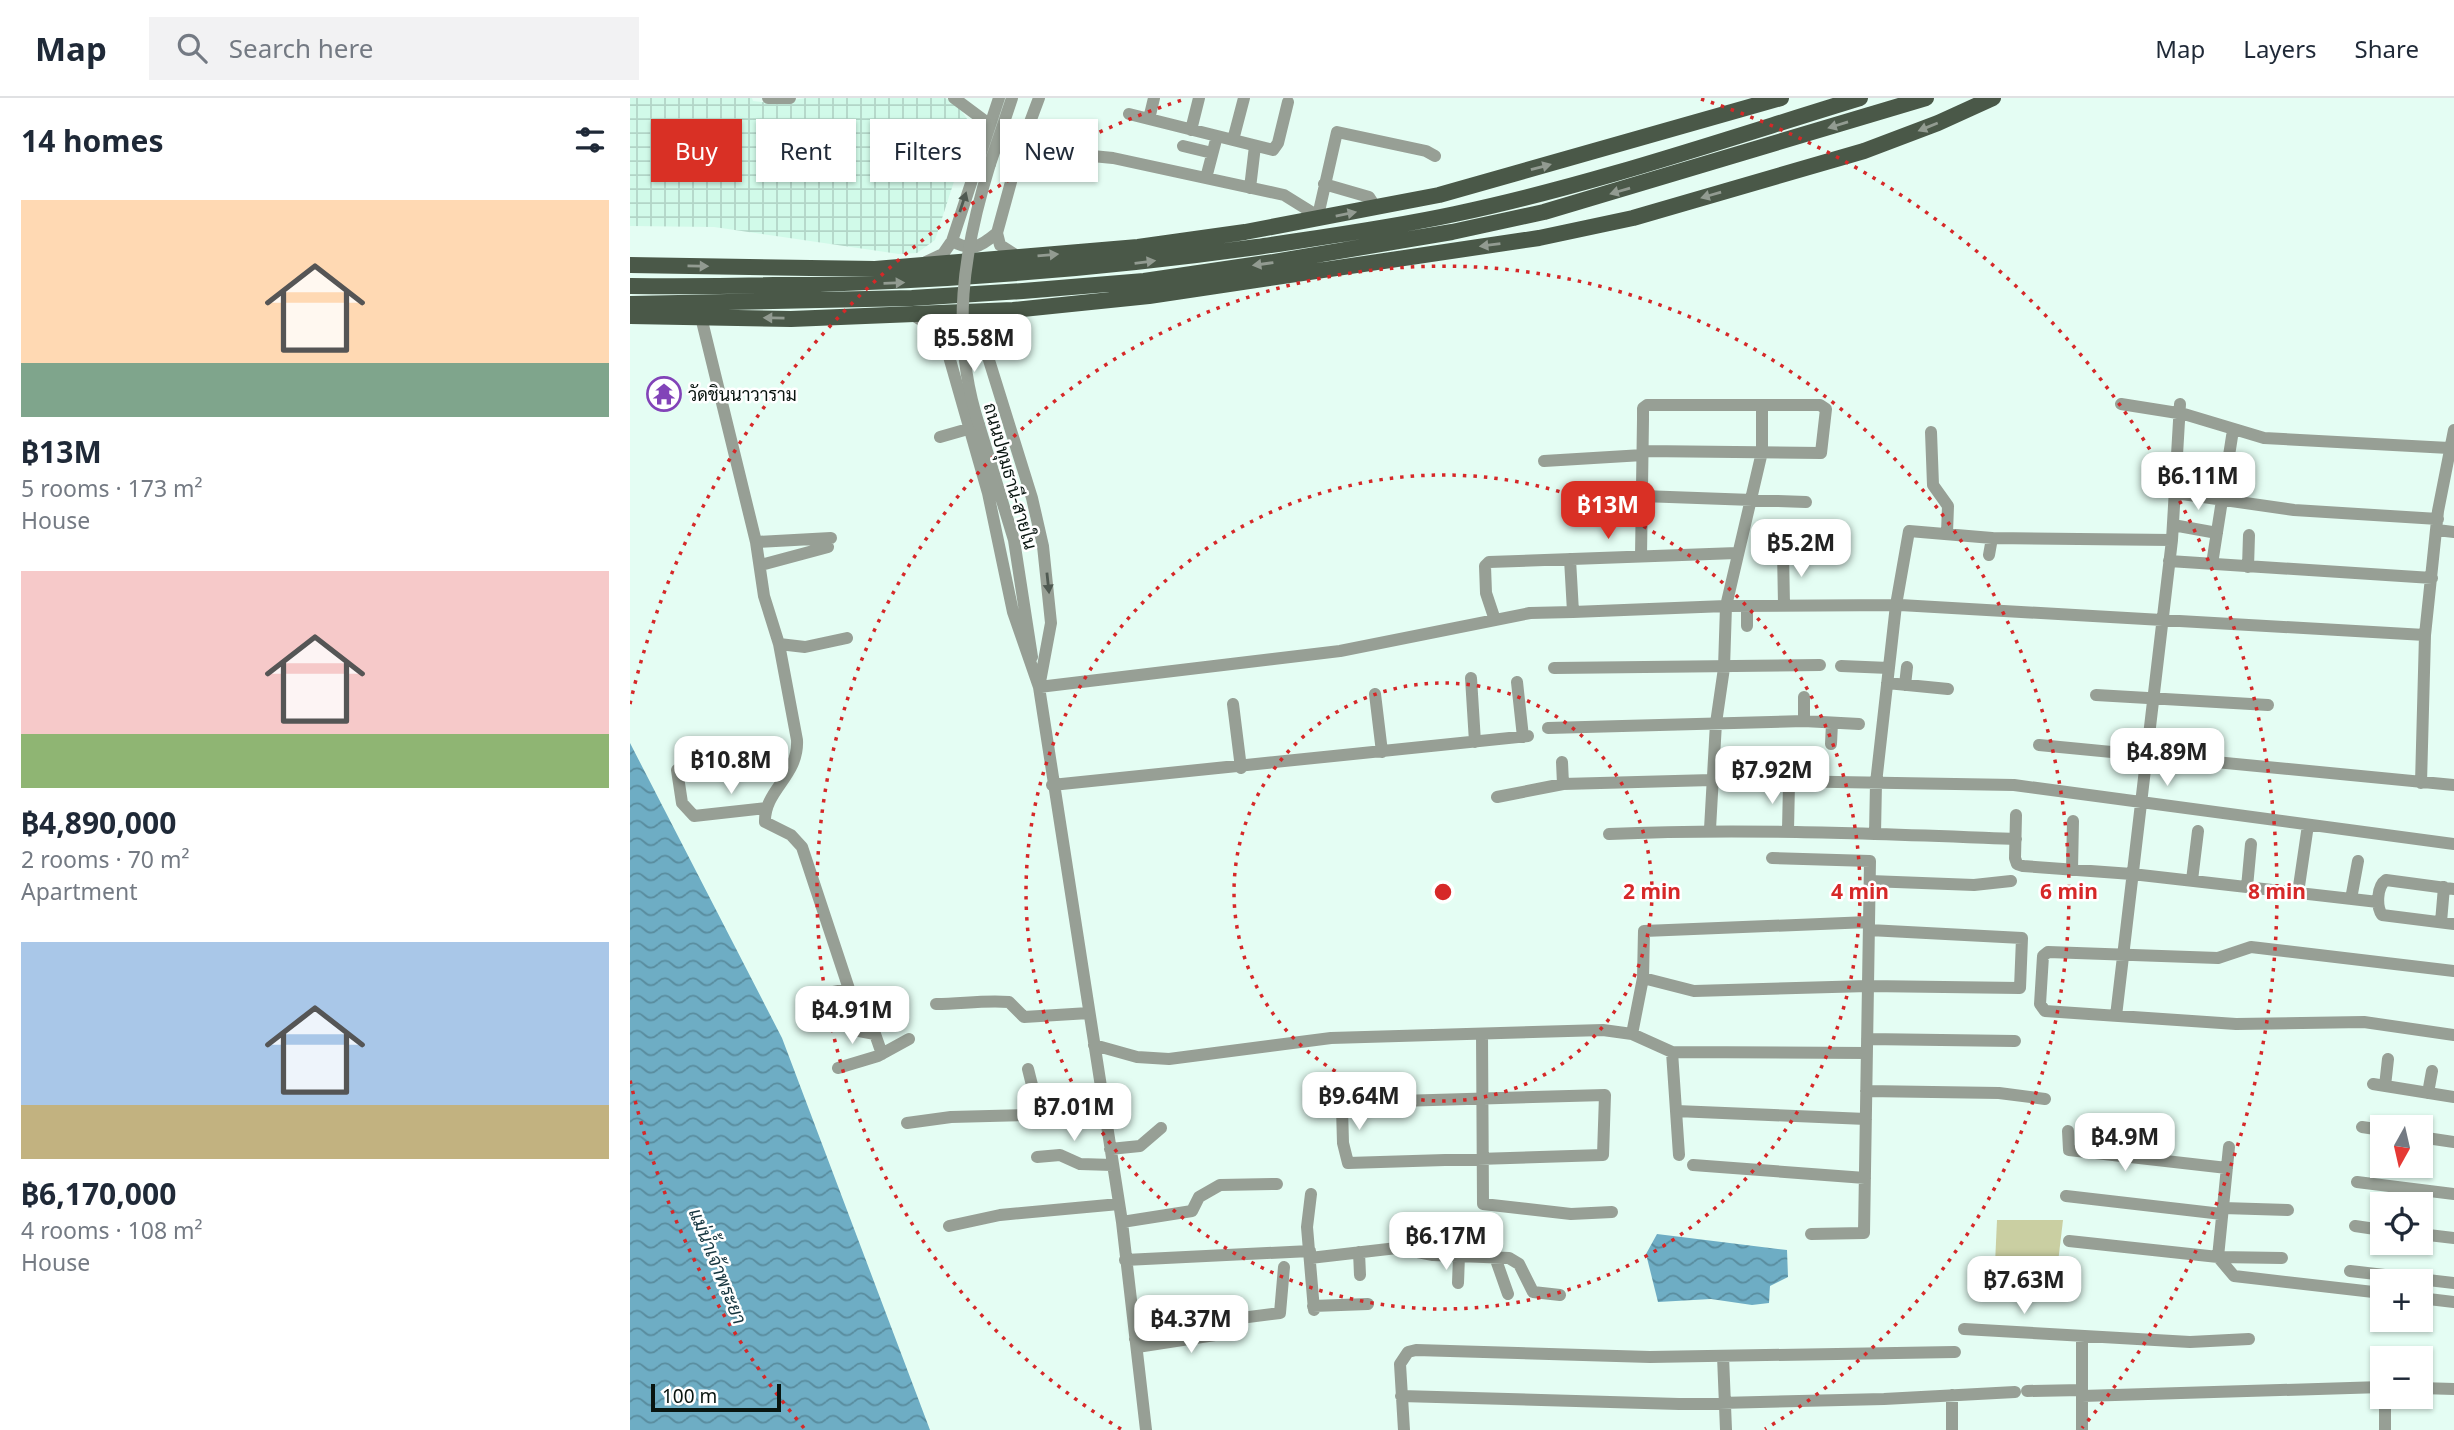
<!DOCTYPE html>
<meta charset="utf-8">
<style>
body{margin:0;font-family:"Noto Sans",Sarabun,sans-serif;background:#f2f2f3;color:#1f2937;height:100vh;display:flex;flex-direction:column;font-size:26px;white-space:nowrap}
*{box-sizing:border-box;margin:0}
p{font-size:23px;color:#747a83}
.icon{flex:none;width:38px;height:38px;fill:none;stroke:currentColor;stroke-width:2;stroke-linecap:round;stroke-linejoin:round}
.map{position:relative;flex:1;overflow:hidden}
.drawer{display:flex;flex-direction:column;background:#fff;width:630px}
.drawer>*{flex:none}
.banner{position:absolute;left:21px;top:21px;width:665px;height:63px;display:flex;gap:14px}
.needle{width:46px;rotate:188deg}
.tools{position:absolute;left:1740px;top:1017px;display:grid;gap:14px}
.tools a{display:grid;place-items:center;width:63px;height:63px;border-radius:0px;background:#fff;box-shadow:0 2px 5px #0004;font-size:35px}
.scale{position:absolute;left:21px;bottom:18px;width:130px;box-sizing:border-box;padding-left:7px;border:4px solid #091510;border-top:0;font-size:19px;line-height:24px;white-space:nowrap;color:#091510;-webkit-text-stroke:5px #fff;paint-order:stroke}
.price{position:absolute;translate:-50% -60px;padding:0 16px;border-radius:14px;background:#fff;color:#222;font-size:23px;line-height:46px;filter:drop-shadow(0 2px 4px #0008)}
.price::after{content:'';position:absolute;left:50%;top:42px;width:21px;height:16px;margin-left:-10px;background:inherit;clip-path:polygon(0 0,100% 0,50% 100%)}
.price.selected{background:#d93025;color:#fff}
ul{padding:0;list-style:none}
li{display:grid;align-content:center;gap:14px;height:371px;padding:0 21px}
li span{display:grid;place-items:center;height:217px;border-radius:0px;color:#555}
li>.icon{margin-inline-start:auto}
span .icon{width:126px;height:126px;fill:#fffc;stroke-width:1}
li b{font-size:30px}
h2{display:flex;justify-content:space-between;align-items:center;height:84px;padding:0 21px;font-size:30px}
.chip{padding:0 24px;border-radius:0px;background:#fff;box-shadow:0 2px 5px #0004;font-size:24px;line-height:63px}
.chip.selected{background:#d93025;color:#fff}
header{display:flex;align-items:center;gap:42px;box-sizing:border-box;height:98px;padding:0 35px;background:#fff;border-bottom:2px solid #e0e1e3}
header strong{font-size:33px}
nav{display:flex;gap:38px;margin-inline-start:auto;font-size:24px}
.search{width:490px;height:63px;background:#f2f2f3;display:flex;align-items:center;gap:18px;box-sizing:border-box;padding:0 24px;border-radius:0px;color:#747a83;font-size:26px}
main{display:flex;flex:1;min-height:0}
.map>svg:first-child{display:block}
.industrial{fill:url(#industrial-grid)}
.green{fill:#cacfa2}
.water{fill:url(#water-waves)}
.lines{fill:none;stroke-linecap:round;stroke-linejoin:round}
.minor{stroke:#979f95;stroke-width:12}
.major{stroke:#4a5848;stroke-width:16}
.minor-bridge{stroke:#979f95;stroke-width:12}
.oneway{fill:#929b91}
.oneway2{fill:#505a52}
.ring{fill:none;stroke:#d62828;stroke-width:3.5;stroke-dasharray:3.5 7}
.labels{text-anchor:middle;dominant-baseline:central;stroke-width:5;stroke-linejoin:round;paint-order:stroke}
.poi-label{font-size:18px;fill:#091510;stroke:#fff;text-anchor:start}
.street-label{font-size:18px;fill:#091510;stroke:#fff}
.water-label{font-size:19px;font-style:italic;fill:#16353f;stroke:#fff}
.centre{fill:#d62828;stroke:#fff;stroke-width:3.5}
.ring-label{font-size:21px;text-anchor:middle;font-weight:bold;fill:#d62828;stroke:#fff;stroke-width:5;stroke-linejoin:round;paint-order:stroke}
</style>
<header>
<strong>Map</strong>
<div class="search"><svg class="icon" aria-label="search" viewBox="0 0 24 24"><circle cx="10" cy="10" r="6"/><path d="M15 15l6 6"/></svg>Search here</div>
<nav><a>Map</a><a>Layers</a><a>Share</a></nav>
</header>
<main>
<section class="drawer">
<h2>14 homes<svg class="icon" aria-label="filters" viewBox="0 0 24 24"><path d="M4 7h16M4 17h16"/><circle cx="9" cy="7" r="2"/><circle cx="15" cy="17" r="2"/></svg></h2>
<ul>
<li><span style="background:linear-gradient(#ffd9b3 75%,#7fa58c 0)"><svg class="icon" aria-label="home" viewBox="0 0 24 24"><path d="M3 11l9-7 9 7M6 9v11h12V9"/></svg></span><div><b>฿13M</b><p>5 rooms · 173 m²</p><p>House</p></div></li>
<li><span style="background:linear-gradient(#f6c9c9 75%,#8fb573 0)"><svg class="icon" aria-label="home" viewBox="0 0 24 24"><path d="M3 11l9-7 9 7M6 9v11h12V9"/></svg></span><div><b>฿4,890,000</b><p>2 rooms · 70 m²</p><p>Apartment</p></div></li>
<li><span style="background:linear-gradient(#a9c7e8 75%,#c2b280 0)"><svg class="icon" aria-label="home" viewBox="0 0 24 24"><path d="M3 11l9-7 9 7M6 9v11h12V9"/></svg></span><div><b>฿6,170,000</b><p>4 rooms · 108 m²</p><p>House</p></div></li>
</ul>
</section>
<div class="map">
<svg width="1824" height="1332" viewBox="0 0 1824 1332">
<defs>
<pattern id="industrial-grid" width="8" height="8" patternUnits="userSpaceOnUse" patternTransform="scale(1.75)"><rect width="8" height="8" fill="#d1fae9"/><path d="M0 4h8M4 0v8" fill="none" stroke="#b2d5c7"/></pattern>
<pattern id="water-waves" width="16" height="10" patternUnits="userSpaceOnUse" patternTransform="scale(1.75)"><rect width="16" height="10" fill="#6eadc4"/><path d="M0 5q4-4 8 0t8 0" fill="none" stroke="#598c9e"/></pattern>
</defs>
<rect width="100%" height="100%" fill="#e4fdf3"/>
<!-- industrial -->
<path class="industrial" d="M0,0H122L123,3L142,5L176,0H315L326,5L342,28L305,142L287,155L269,156L84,129L0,128Z"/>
<!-- green -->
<path class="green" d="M1367,1122H1433L1427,1173L1365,1166Z"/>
<!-- water -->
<path class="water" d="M0,645L152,940L300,1332H0Z
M1027,1136L1157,1152L1158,1179L1140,1188L1139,1205L1122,1207L1081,1201L1028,1204L1016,1156Z"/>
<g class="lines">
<!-- minor -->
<path class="minor" d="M138,0H160
M324,0L359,26
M499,16L643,52L648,45L658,4
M519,21L524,0
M561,32L569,0
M603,42L614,0
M553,48L582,55
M390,51L483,60L654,97L683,115L687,122
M360,66L382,0
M576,80L587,38
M694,86L739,99L746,110
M620,90L625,48
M687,122L707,34L796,53L805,58
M322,143C342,154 350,149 367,135
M390,160L370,147L367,135L390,51L409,0
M296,164L313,156L322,143L369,0
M383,212L363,232L358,259L402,400L413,448L421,525L410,584
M283,217L305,231L314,241L358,395L383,514L409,589L492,1124L516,1332
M71,219L126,444L134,498L149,546L167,642C169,678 134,692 135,724L161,737L172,749L219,891L229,933L245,936L252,956
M314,241C325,220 344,229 359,240
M1491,306L1554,316L1634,340L1819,350
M349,327L384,442L402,559
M1301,334L1303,387L1318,408L1317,435
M310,339L338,331
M914,363L1013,357
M1545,395L1664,412L1808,421
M1012,398L1176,404
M1543,427L1587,435
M1807,432L1824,434
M126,444L201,440
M1153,453L1154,507
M1359,457L1362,440
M1011,458L1013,321V310L1017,307H1190L1196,311L1191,355L1014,353
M940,461L943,514
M1539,463L1802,480
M1582,466L1603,332
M131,467L198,449
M1618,469L1619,437
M1117,508V528
M865,522L856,495L855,468L859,464L1107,455
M149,546L175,549L217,540
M1211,568L1259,570
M924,570L1190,567
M841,580L845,644
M887,584L893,639
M1257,585L1318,591
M1275,587L1277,569
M409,589L710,553L900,515L943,514L1096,508L1270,507L1795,537
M745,596L752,654
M1466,597L1638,607
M603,606L611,670
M1174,623V599
M918,630L1174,623L1229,626
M1201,646L1202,625
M1409,647L1824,687
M932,664L933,686
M47,672L52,705L64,718L136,710
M1791,685L1795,537L1808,413L1824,332
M422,687L898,638
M867,699L933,686L1082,682L1384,687L1824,746
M1386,717L1385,760L1387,766L1393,768L1502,776L1748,804
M1080,731L1086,625L1094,570L1096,508L1132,354V308
M1158,732L1159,685
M979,736C1115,730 1250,736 1386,741
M1245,736L1246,685L1266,507L1279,433L1362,440L1542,442
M1142,760L1240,763L1234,1135L1181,1136
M1442,772L1443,723
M1562,782L1568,733
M1240,783L1344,787L1381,783
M1617,789L1621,746
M1824,791L1756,782C1747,788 1746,808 1752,817L1824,826
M1668,795L1678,727
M1721,801L1728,763
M1811,824L1814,789
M1824,873L1621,849L1588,860L1418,854L1413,858L1410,906L1415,913L1606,926L1734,924L1824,937
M1013,880L1064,893L1238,888L1390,890L1392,840L1239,832
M193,896L219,891
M306,906C331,906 353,902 379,904L394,919L459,915
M1486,918L1542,442L1550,306
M852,936L853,1106L941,1116L982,1114
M1002,936L1013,880L1014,833L1239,824
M1237,941L1385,943
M464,947L507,959L539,961L701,940L973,932L1002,936L1042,954L1237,955
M1042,954L1049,1057
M208,970L248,958L279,941
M398,971L409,1015
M1743,986L1824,999
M1755,988L1758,961
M1236,993L1369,995L1415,1001
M1798,995L1802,973
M975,997L973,1057L718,1065L713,1045L712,1010L735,1004Z
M1046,1013L1236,1021
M277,1025L321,1019L474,1015
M1732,1029L1752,1032
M1438,1033L1439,1052L1597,1070
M1790,1039L1824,1044
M1599,1049L1588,1159L1652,1160
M480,1051L510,1048L531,1030
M407,1059L430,1057L450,1066L483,1067
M1063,1067L1235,1080
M1727,1084L1824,1096
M681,1096L677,1129L684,1212
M1436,1098L1592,1116
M1593,1110L1658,1112
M492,1124L562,1113L569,1099L590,1087L647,1086
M319,1128L370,1117L489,1106
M1725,1128L1752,1132
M1790,1136L1824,1140
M1439,1143L1588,1159L1604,1178L1752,1195
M729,1154L730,1177
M865,1159L878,1196
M680,1160L767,1150L803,1157L879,1160L889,1166L903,1194L930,1197
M495,1162L680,1153
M1720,1173L1824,1185
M828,1185L829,1158
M1790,1200L1824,1204
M683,1208L738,1206
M1334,1231L1560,1244L1619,1241
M505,1241L556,1227L650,1215L654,1169
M507,1249L611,1233
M1093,1258L1096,1332
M1790,1290L1824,1291
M1397,1293L1452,1292
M771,1298L1049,1306L1254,1301L1385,1294
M1452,1298L1752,1289
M774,1332L770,1266L778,1254L786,1252L1020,1259L1325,1254
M1322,1332V1297
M1452,1332V1238
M1755,1332V1298"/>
<!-- major -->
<path class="major" d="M0,167L245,171L508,149L615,134L809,97L1151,0
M0,188C210,190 418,178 627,149C693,139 760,130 825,116C962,87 1096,41 1230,0
M0,206L282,200L393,193L514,183L650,163L822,134L914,114L1296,0
M0,218L161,221L383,212L519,198L909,140L1003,120L1234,53L1308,25L1363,0"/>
<!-- minor-bridge -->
<path class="minor-bridge" d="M349,327C320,238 333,153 360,66"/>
</g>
<!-- one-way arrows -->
<defs><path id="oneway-solid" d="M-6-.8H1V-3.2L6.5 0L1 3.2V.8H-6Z" transform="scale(1.75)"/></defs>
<g class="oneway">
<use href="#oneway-solid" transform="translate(1208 27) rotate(163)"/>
<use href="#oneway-solid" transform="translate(1298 29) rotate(158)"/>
<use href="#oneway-solid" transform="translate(911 69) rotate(-15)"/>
<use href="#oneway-solid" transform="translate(990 93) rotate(164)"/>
<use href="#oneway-solid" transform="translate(1081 97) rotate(164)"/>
<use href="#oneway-solid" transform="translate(716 116) rotate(-11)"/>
<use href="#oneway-solid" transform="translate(860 147) rotate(173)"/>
<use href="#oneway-solid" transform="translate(418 157) rotate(-5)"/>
<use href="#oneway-solid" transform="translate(515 164) rotate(-7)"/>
<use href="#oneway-solid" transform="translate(633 166) rotate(172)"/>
<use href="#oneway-solid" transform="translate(68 168) rotate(1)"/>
<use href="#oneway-solid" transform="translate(264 185) rotate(-2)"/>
<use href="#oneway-solid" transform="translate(144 220) rotate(-179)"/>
</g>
<g class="oneway2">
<use href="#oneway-solid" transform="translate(333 104) rotate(-72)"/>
<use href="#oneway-solid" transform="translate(418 485) rotate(84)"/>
</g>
<!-- distance rings -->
<g class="ring">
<circle cx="813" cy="794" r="209"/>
<circle cx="813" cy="794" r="417"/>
<path d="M491 1331A626 626 0 1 1 1135 1331"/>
<path d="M174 1330A834 834 0 0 1 0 982M0 606A834 834 0 0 1 555 1M1071 1A834 834 0 0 1 1452 1330"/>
</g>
<!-- icons -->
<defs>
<g id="temple-ring" transform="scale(1.75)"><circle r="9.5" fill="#fff" stroke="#8243b8" stroke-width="1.5"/><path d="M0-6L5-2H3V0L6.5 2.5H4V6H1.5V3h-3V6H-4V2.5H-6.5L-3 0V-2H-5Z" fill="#8243b8"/></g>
</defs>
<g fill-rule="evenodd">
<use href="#temple-ring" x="34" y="296"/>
</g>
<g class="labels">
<!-- poi labels -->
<g class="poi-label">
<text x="58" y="296">วัดชินนาวาราม</text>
</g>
<!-- street labels -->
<g class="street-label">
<text transform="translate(381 378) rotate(74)">ถนนปทุมธานี-สายใน</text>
</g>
<!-- water labels -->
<g class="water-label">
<text transform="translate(88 1168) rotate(68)">แม่น้ำเจ้าพระยา</text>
</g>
</g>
<circle cx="813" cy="794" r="10" class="centre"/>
<g class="ring-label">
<text x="1022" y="801">2 min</text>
<text x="1230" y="801">4 min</text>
<text x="1439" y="801">6 min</text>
<text x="1647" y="801">8 min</text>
</g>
</svg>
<div class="tools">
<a><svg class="needle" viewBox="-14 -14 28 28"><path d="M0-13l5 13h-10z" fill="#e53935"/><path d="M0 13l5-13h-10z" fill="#747a83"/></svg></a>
<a><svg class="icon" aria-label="locate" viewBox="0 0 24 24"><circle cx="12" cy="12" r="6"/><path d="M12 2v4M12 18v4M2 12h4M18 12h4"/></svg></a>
<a>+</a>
<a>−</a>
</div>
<div class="scale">100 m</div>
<b class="price" style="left:344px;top:276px">฿5.58M</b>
<b class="price" style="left:1568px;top:414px">฿6.11M</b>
<b class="price selected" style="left:978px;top:443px">฿13M</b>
<b class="price" style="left:1171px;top:481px">฿5.2M</b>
<b class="price" style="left:1537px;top:690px">฿4.89M</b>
<b class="price" style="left:101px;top:698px">฿10.8M</b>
<b class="price" style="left:1142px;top:708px">฿7.92M</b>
<b class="price" style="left:222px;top:948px">฿4.91M</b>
<b class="price" style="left:729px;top:1034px">฿9.64M</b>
<b class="price" style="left:444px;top:1045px">฿7.01M</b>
<b class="price" style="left:1495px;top:1075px">฿4.9M</b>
<b class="price" style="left:816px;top:1174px">฿6.17M</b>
<b class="price" style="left:1394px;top:1218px">฿7.63M</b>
<b class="price" style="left:561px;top:1257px">฿4.37M</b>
<div class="banner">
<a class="chip selected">Buy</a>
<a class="chip">Rent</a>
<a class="chip">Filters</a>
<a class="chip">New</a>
</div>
</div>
</main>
